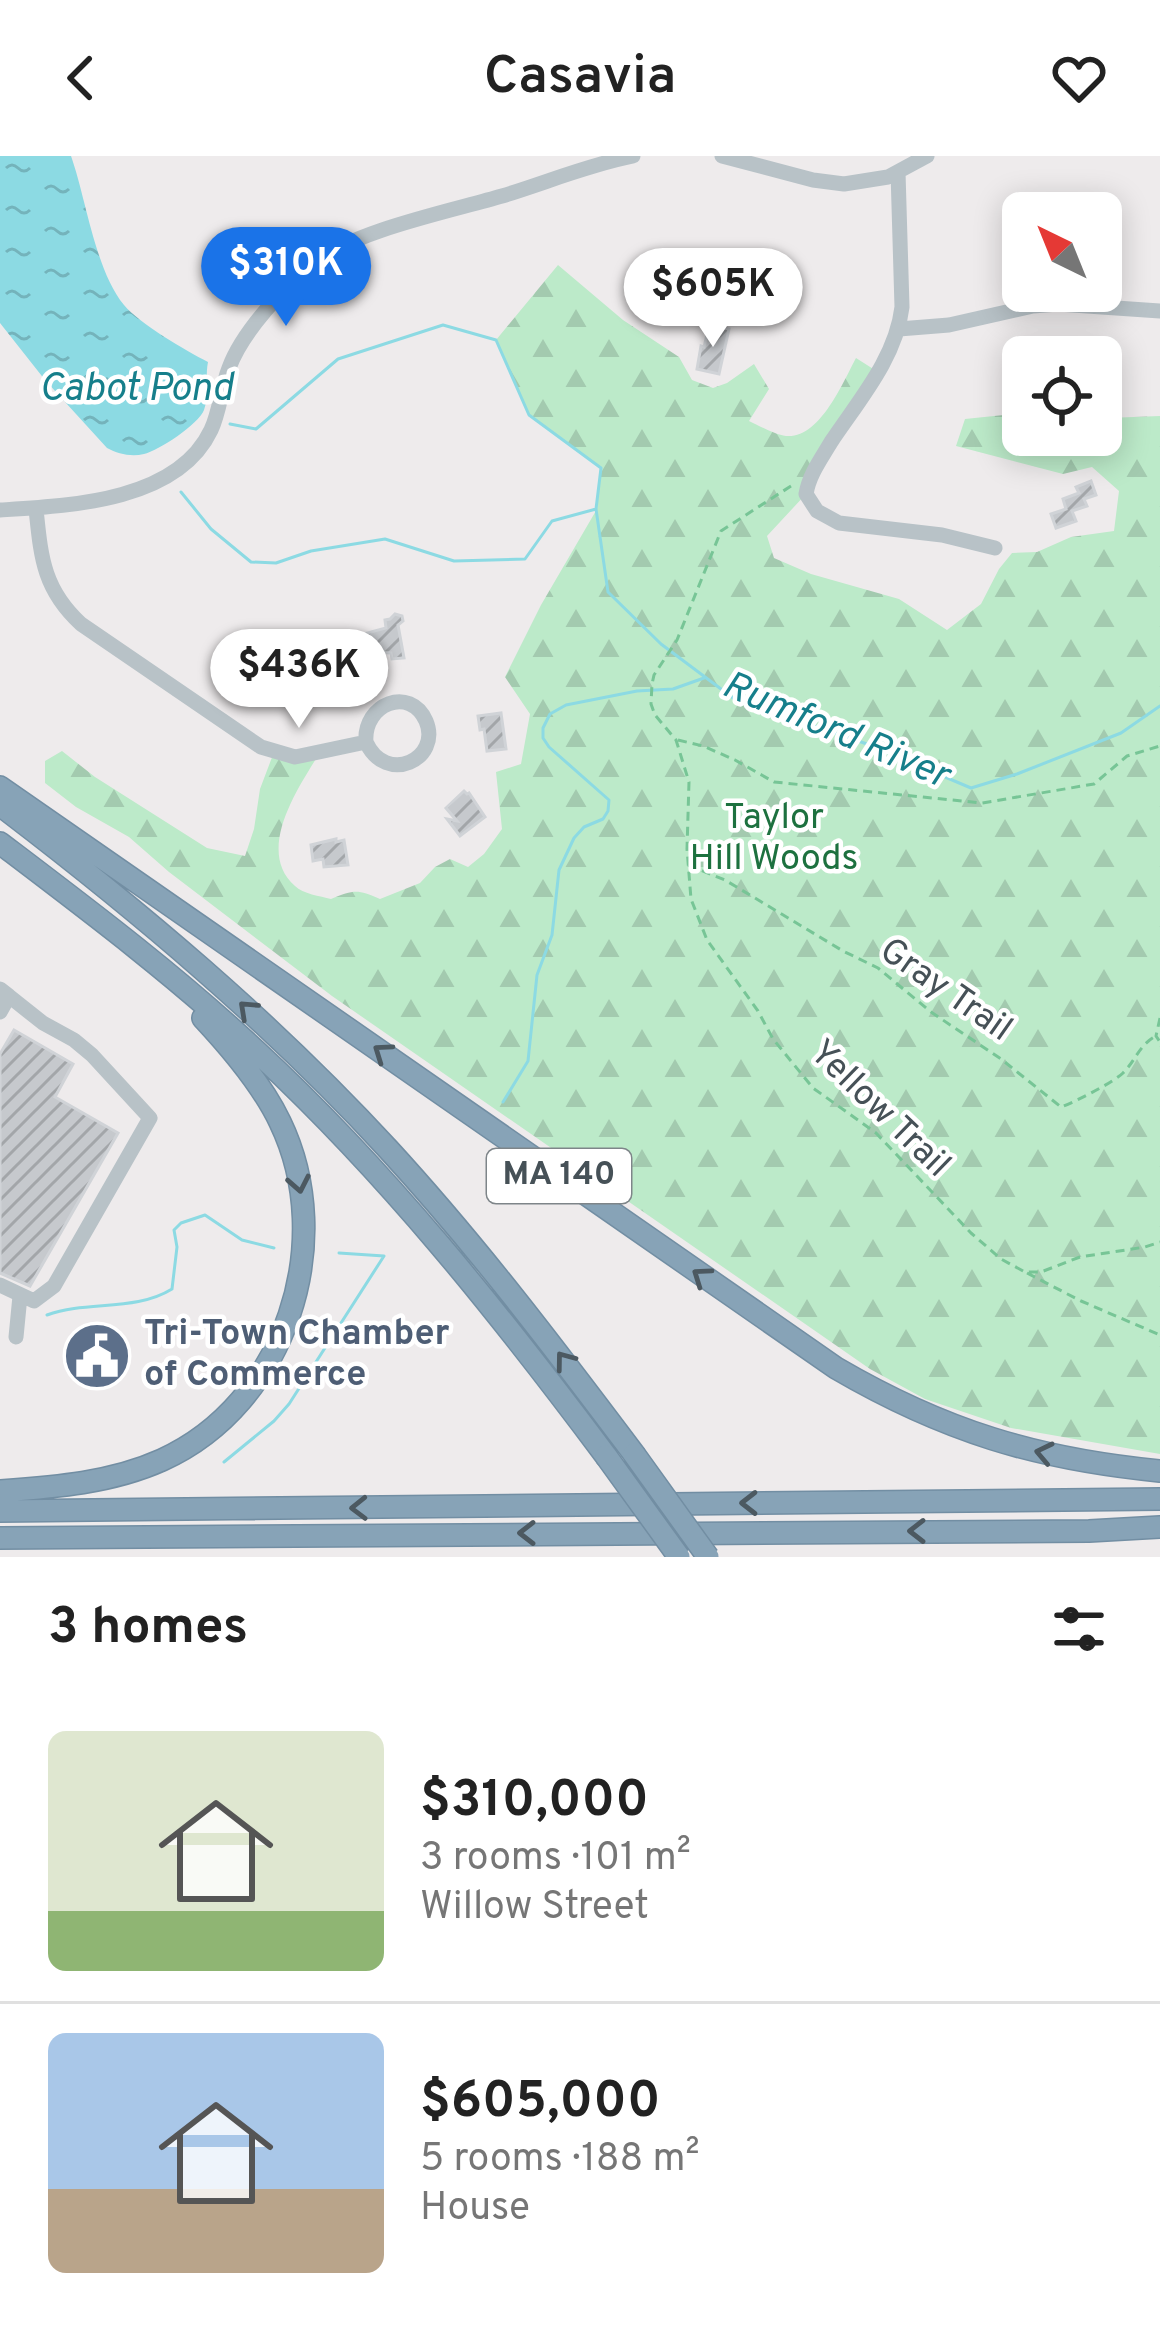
<!DOCTYPE html>
<meta charset="utf-8">
<style>
body{margin:0;font-family:Overpass,sans-serif;background:#f2f2f2;color:#222;height:100vh;display:flex;flex-direction:column;font-size:45px;white-space:nowrap}
*{box-sizing:border-box;margin:0}
p{font-size:39px;color:#767676}
.icon{flex:none;width:66px;height:66px;fill:none;stroke:currentColor;stroke-width:2;stroke-linecap:round;stroke-linejoin:round}
.map{position:relative;height:1401px;overflow:hidden}
.panel{display:flex;flex-direction:column;background:#fff;flex:1}
.panel>*{flex:none}
.needle{width:78px;rotate:317deg}
.tools{position:absolute;left:1002px;top:36px;display:grid;gap:24px}
.tools a{display:grid;place-items:center;width:120px;height:120px;border-radius:18px;background:#fff;box-shadow:0 6px 30px #0003;font-size:60px}
.price{position:absolute;translate:-50% -102px;padding:0 27px;border-radius:42px;background:#fff;color:#222;font-size:39px;line-height:78px;filter:drop-shadow(0 3px 6px #0008)}
.price::after{content:'';position:absolute;left:50%;top:72px;width:36px;height:27px;margin-left:-18px;background:inherit;clip-path:polygon(0 0,100% 0,50% 100%)}
.price.on{background:#1a73e8;color:#fff}
ul{padding:0;list-style:none}
li{display:flex;align-items:center;gap:36px;height:300px;padding:0 48px}
li+li{border-top:3px solid #e0e0e0}
li span{display:grid;place-items:center;flex:none;width:336px;height:240px;border-radius:18px;color:#555}
li>.icon{margin-inline-start:auto}
span .icon{width:144px;height:144px;fill:#fffc;stroke-width:1}
li b{font-size:51px}
h2{display:flex;justify-content:space-between;align-items:center;height:144px;padding:0 48px;font-size:51px}
header{display:flex;justify-content:space-between;align-items:center;height:156px;padding:0 48px;background:#fff;font-size:54px;font-weight:600}
.map>svg:first-child{display:block}
.forest{fill:url(#forest-firs)}
.water{fill:url(#water-ripples)}
.lines{fill:none;stroke-linecap:round;stroke-linejoin:round}
.stream{stroke:#8cdae3;stroke-width:3}
.building{fill:url(#building-hatch);stroke:#d0d3d7;stroke-width:3}
.highway-casing{stroke:#728ea3;stroke-width:24}
.path{stroke:#77c596;stroke-width:3;stroke-dasharray:9 6;stroke-linecap:butt}
.minor{stroke:#b8c2c7;stroke-width:15}
.highway{stroke:#87a3b7;stroke-width:21}
.highway-bridge-casing{stroke:#728ea3;stroke-width:24;stroke-linecap:butt}
.highway-bridge{stroke:#87a3b7;stroke-width:21}
.oneway{stroke:#4c5961}
.labels{text-anchor:middle;dominant-baseline:central;stroke-width:9;stroke-linejoin:round;paint-order:stroke}
.shield{fill:#fff;stroke:#7e8589;stroke-width:3}
.shield-label{font-size:33px;font-weight:bold;fill:#465157}
.park-label{font-size:36px;fill:#1d713f;stroke:#fff}
.street-label{font-size:36px;fill:#465157;stroke:#fff}
.service-label{font-size:36px;font-weight:bold;fill:#4e5e75;stroke:#fff;text-anchor:start}
.water-label{font-size:39px;font-style:italic;fill:#167f8b;stroke:#fff}
</style>
<header><svg class="icon" aria-label="back" viewBox="0 0 24 24"><path d="M15 5l-7 7 7 7"/></svg>Casavia<svg class="icon" aria-label="heart" viewBox="0 0 24 24"><path d="M12 20l-8-8c-3-5 5-10 8-4 3-6 11-1 8 4z"/></svg></header>
<div class="map">
<svg width="1160" height="1401" viewBox="0 0 1160 1401">
<defs>
<pattern id="forest-firs" width="22" height="20" patternUnits="userSpaceOnUse" patternTransform="scale(3)"><rect width="22" height="20" fill="#bceac9"/><path d="M5 1l3.5 6h-7zM16 11l3.5 6h-7z" fill="#a3caaf"/></pattern>
<pattern id="water-ripples" width="26" height="14" patternUnits="userSpaceOnUse" patternTransform="scale(3)"><rect width="26" height="14" fill="#8cdae3"/><path d="M2 4q2-2 4 0t4 0M15 11q2-2 4 0t4 0" fill="none" stroke="#74b3bb"/></pattern>
<pattern id="building-hatch" width="6" height="6" patternUnits="userSpaceOnUse" patternTransform="scale(3)"><rect width="6" height="6" fill="#c6c9cd"/><path d="M-1 1l2-2M0 6l6-6M5 7l2-2" fill="none" stroke="#a3a6a9"/></pattern>
</defs>
<rect width="100%" height="100%" fill="#eeebec"/>
<!-- forest -->
<path class="forest" d="M558,109L623,164L679,201L692,224L713,232L727,227L754,208L769,233L749,265C760,270 775,279 786,280C820,283 843,226 856,202L878,216L806,338L767,380L774,402L811,418L899,443L947,474L981,448L999,413L1012,397L1037,396L1071,381L1114,375L1119,335L1092,311L1063,318L956,290L965,263L1023,257V279H1101V265L1107,262L1160,260V1298L1011,1272L925,1243L870,1213L332,840L169,716L129,681L76,651L45,627V605L62,595L95,621L207,692L245,700L254,673L260,633L274,596L319,598C298,632 255,695 295,730C303,738 320,740 331,743C354,734 357,733 380,743L420,727L435,711L450,703L468,711L484,698L502,673L496,616L521,608L530,558L505,521L541,449L597,353L601,312L529,259L496,184Z"/>
<!-- water -->
<path class="water" d="M0,0H71C86,42 95,114 124,149C140,168 185,194 208,206C205,221 209,240 204,254C199,268 158,295 144,298C131,301 118,298 107,292L45,224L0,167Z"/>
<g class="lines">
<!-- stream -->
<path class="stream" d="M230,268L256,273L338,203L443,169L496,184L529,259L601,312L596,353L608,436L661,488L733,542L867,588L971,632L1017,618L1121,577L1160,550
M181,336L211,373L251,406L276,407L311,395L385,383L454,405L525,403L552,365L596,353
M503,946L528,905L537,819L552,779L559,714L574,682L584,671L603,663L608,655L609,644L549,591L543,582V572L550,558L566,549L637,535L673,533L704,522
M47,1159C87,1144 135,1156 172,1133L177,1091L174,1074L181,1067L205,1059L242,1084L274,1092
M224,1306L274,1265L289,1248L384,1100L339,1097"/>
</g>
<!-- building -->
<path class="building" d="M261,73L279,93L262,108L256,102L248,109L229,89L238,81L245,88Z
M714,170L729,173L719,218L697,213L701,190L704,191L708,174L712,175Z
M1091,325L1096,339L1084,343L1087,350L1072,355L1076,365L1056,372L1051,358L1066,353L1063,343L1079,337L1076,331Z
M395,458L402,460L403,465L398,469L404,502L392,503L391,497L369,496L367,477L386,472L385,464L390,463Z
M501,557L506,593L487,595L484,573L480,574L478,560Z
M464,635L467,638L469,637L485,661L460,680L447,663L457,665L446,652Z
M336,683V686L344,684L348,709L324,711L323,703L313,705L311,689Z
M14,874L73,908L55,941L118,977L30,1130L0,1117V898Z"/>
<g class="lines">
<!-- highway casing -->
<g class="highway-casing">
<path id="highway" d="M0,631L836,1212C944,1275 1036,1303 1160,1315
M0,649C138,754 271,866 388,993C477,1090 555,1193 634,1298
M0,687C87,753 175,819 255,894C387,1016 499,1157 606,1300
M0,1335C55,1331 111,1327 162,1304C286,1248 338,1086 280,966C262,928 231,892 203,862
M0,1355L1160,1343
M0,1382L1089,1375L1160,1371"/>
</g>
<!-- path -->
<path class="path" d="M791,330L721,375L677,484L654,519L652,528L651,548L655,559L676,584L689,626L687,693L691,743L707,784L758,855L773,883L813,932L876,977L971,1077L1001,1103L1025,1116H1041L1080,1101L1145,1091L1160,1086
M678,584L703,590L735,604L774,626L982,647L1094,628L1127,600L1160,590
M688,709L725,724L843,795L878,812L931,856L1001,903L1061,951C1073,947 1114,926 1123,917C1136,904 1139,889 1156,880
M1160,862L1156,880L1160,886
M1027,1117L1081,1145L1160,1179"/>
<!-- minor -->
<path class="minor" d="M722,0L813,24L844,28L888,21L927,0
M898,16L902,151C896,202 859,244 831,286C821,303 809,319 806,338L817,355L839,367L942,379L995,392
M899,173L949,169L1033,150L1058,148L1160,155
M36,353C41,401 43,433 81,468L261,591L295,601L366,586C363,548 410,529 426,565C442,603 386,630 366,586
M0,354C68,350 177,346 211,274C220,255 221,232 229,212C242,176 284,131 314,107C353,75 451,55 502,40C545,27 588,9 633,0
M0,833L9,840L0,856
M0,1129L34,1145L54,1130L150,962L92,899L74,884L43,867L9,840
M16,1181L20,1140"/>
<!-- highway -->
<use href="#highway" class="highway"/>
<!-- highway-bridge casing -->
<g class="highway-bridge-casing">
<path id="highway-bridge" d="M634,1298L708,1401
M606,1300L679,1401"/>
</g>
<!-- highway-bridge -->
<use href="#highway-bridge" class="highway-bridge"/>
</g>
<!-- one-way arrows -->
<defs><path id="oneway-chevron" d="M-2-3.5L2.5 0L-2 3.5" fill="none" stroke-width="1.6" stroke-linecap="round" stroke-linejoin="round" transform="scale(3)"/></defs>
<g class="oneway">
<use href="#oneway-chevron" transform="translate(247 853) rotate(-137)"/>
<use href="#oneway-chevron" transform="translate(382 896) rotate(-145)"/>
<use href="#oneway-chevron" transform="translate(299 1028) rotate(79)"/>
<use href="#oneway-chevron" transform="translate(701 1120) rotate(-145)"/>
<use href="#oneway-chevron" transform="translate(564 1204) rotate(-127)"/>
<use href="#oneway-chevron" transform="translate(1044 1297) rotate(-168)"/>
<use href="#oneway-chevron" transform="translate(749 1347) rotate(180)"/>
<use href="#oneway-chevron" transform="translate(359 1352) rotate(179)"/>
<use href="#oneway-chevron" transform="translate(917 1375) rotate(180)"/>
<use href="#oneway-chevron" transform="translate(527 1377) rotate(180)"/>
</g>
<!-- icons -->
<defs>
<g id="civic-disc" transform="scale(3.45)"><circle r="9.5" fill="#5c6f8a" stroke="#fff"/><path d="M-.6-6.5H3V-4.5H.6V-3L4-1V1h2V6H-6V1h2V-1L-.6-3ZM-1.2 2.5V6h2.4V2.5Z" fill="#fff"/></g>
</defs>
<g fill-rule="evenodd">
<use href="#civic-disc" x="97" y="1200"/>
</g>
<g class="labels">
<!-- shield labels -->
<rect class="shield" x="487" y="993" width="144" height="54" rx="9"/>
<g class="shield-label">
<text x="559" y="1020">MA 140</text>
</g>
<!-- park labels -->
<g class="park-label">
<text x="774" y="663">Taylor<tspan x="774" dy="41">Hill Woods</tspan></text>
</g>
<!-- street labels -->
<g class="street-label">
<text transform="translate(945 835) rotate(35)">Gray Trail</text>
<text transform="translate(879 954) rotate(44)">Yellow Trail</text>
</g>
<!-- service labels -->
<g class="service-label">
<text x="144" y="1179">Tri-Town Chamber<tspan x="144" dy="41">of Commerce</tspan></text>
</g>
<!-- water labels -->
<g class="water-label">
<text x="136" y="234">Cabot Pond</text>
<text transform="translate(835 576) rotate(23)">Rumford River</text>
</g>
</g>
</svg>
<div class="tools">
<a><svg class="needle" viewBox="-14 -14 28 28"><path d="M0-13l5 13h-10z" fill="#e53935"/><path d="M0 13l5-13h-10z" fill="#767676"/></svg></a>
<a><svg class="icon" aria-label="locate" viewBox="0 0 24 24"><circle cx="12" cy="12" r="6"/><path d="M12 2v4M12 18v4M2 12h4M18 12h4"/></svg></a>
</div>
<b class="price on" style="left:286px;top:173px">$310K</b>
<b class="price" style="left:713px;top:194px">$605K</b>
<b class="price" style="left:299px;top:575px">$436K</b>
</div>
<section class="panel">
<h2>3 homes<svg class="icon" aria-label="filters" viewBox="0 0 24 24"><path d="M4 7h16M4 17h16"/><circle cx="9" cy="7" r="2"/><circle cx="15" cy="17" r="2"/></svg></h2>
<ul>
<li><span style="background:linear-gradient(#dfe7d0 75%,#8fb573 0)"><svg class="icon" aria-label="home" viewBox="0 0 24 24"><path d="M3 11l9-7 9 7M6 9v11h12V9"/></svg></span><div><b>$310,000</b><p>3 rooms · 101 m²</p><p>Willow Street</p></div></li>
<li><span style="background:linear-gradient(#a9c7e8 65%,#b9a48a 0)"><svg class="icon" aria-label="home" viewBox="0 0 24 24"><path d="M3 11l9-7 9 7M6 9v11h12V9"/></svg></span><div><b>$605,000</b><p>5 rooms · 188 m²</p><p>House</p></div></li>
</ul>
</section>
